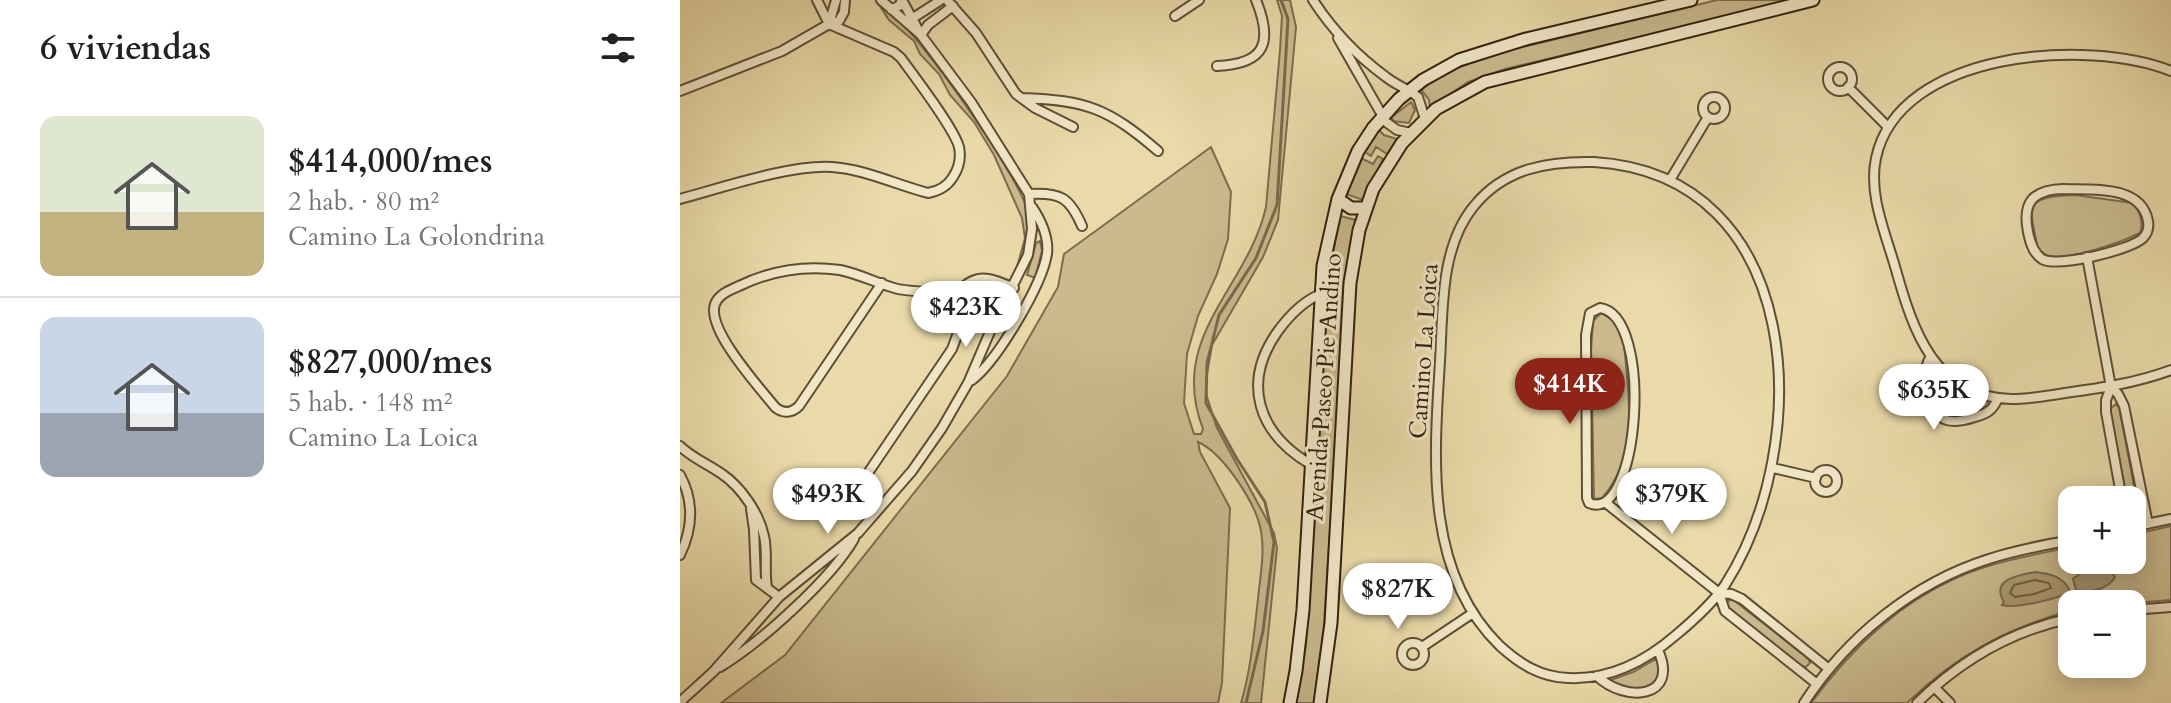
<!DOCTYPE html>
<html lang="es">
<meta charset="utf-8">
<style>
body{margin:0;font-family:Cardo,serif;background:#f2f2f2;color:#222;height:100vh;display:flex;flex-direction:column;font-size:30px;white-space:nowrap}
*{box-sizing:border-box;margin:0}
p{font-size:26px;color:#767676}
.icon{flex:none;width:44px;height:44px;fill:none;stroke:currentColor;stroke-width:2;stroke-linecap:round;stroke-linejoin:round}
.map{position:relative;flex:1;overflow:hidden}
.side{display:flex;flex-direction:column;background:#fff;width:680px}
.side>*{flex:none}
.controls{position:absolute;left:1378px;top:486px;display:grid;gap:16px}
.controls a{display:grid;place-items:center;width:88px;height:88px;border-radius:16px;background:#fff;box-shadow:0 4px 20px #0003;font-size:40px}
.price{position:absolute;translate:-50% -68px;padding:0 18px;border-radius:28px;background:#fff;color:#222;font-size:26px;line-height:52px;filter:drop-shadow(0 2px 4px #0008)}
.price::after{content:'';position:absolute;left:50%;top:48px;width:24px;height:18px;margin-left:-12px;background:inherit;clip-path:polygon(0 0,100% 0,50% 100%)}
.price.active{background:#8f2418;color:#fff}
ul{padding:0;list-style:none}
li{display:flex;align-items:center;gap:24px;height:200px;padding:0 40px}
li+li{border-top:2px solid #e0e0e0}
li span{display:grid;place-items:center;flex:none;width:224px;height:160px;border-radius:16px;color:#555}
li>.icon{margin-inline-start:auto}
span .icon{width:96px;height:96px;fill:#fffc;stroke-width:1}
li b{font-size:34px}
h2{display:flex;justify-content:space-between;align-items:center;height:96px;padding:0 40px;font-size:34px}
main{display:flex;flex:1;min-height:0}
.map>svg:first-child{display:block}
.green{fill:#caba8e;stroke:#7d6c4e;stroke-width:2}
.water{fill:#ab9a74;stroke:#7a694b;stroke-width:2}
.lines{fill:none;stroke-linecap:round;stroke-linejoin:round}
.shore{stroke:#6e5c40;stroke-width:2}
.stream{stroke:#7a694b;stroke-width:3}
.minor-casing{stroke:#5e4e34;stroke-width:12}
.secondary-casing{stroke:#301f0d;stroke-width:15}
.minor{stroke:#f1e7c7;stroke-width:8}
.secondary{stroke:#f1e7c7;stroke-width:11}
.labels{text-anchor:middle;dominant-baseline:central;stroke-width:6;stroke-linejoin:round;paint-order:stroke}
.street-label{font-size:24px;fill:#301f0d;stroke:#f1e7c7}
</style>
<main>
<section class="side">
<h2>6 viviendas<svg class="icon" aria-label="filters" viewBox="0 0 24 24"><path d="M4 7h16M4 17h16"/><circle cx="9" cy="7" r="2"/><circle cx="15" cy="17" r="2"/></svg></h2>
<ul>
<li><span style="background:linear-gradient(#dfe7d0 60%,#c2b280 0)"><svg class="icon" aria-label="home" viewBox="0 0 24 24"><path d="M3 11l9-7 9 7M6 9v11h12V9"/></svg></span><div><b>$414,000/mes</b><p>2 hab. · 80 m²</p><p>Camino La Golondrina</p></div></li>
<li><span style="background:linear-gradient(#c9d6e8 60%,#9aa5b1 0)"><svg class="icon" aria-label="home" viewBox="0 0 24 24"><path d="M3 11l9-7 9 7M6 9v11h12V9"/></svg></span><div><b>$827,000/mes</b><p>5 hab. · 148 m²</p><p>Camino La Loica</p></div></li>
</ul>
</section>
<div class="map">
<svg width="1491" height="703" viewBox="0 0 1491 703">
<rect width="100%" height="100%" fill="#eadaa9"/>
<filter id="stains"><feTurbulence type="fractalNoise" baseFrequency=".0025" numOctaves="4"/><feColorMatrix values="0 0 0 0 .2 0 0 0 0 .09 0 0 0 0 .02 0 0 0 .5 -.17"/></filter>
<radialGradient id="worn" r=".72"><stop offset=".6" stop-color="#630" stop-opacity="0"/><stop offset="1" stop-color="#630" stop-opacity=".3"/></radialGradient>
<!-- green -->
<path class="green" d="M196,0C230,18 328,162 344,201C352,219 350,256 336,271L345,238L342,218L314,155L294,122L270,95L259,74L240,54L234,41L209,20Z
M597,0H610L616,27L598,220L583,257L532,345L526,380V394L537,428L594,533L597,548L581,703H561C571,669 574,634 578,599C580,577 585,553 581,531C576,503 543,453 518,442L520,452L550,508L542,683L538,703H41L105,655L327,376L378,287L384,254L531,147L551,192L548,239L537,274L518,316L507,354L504,403L514,434H521L523,429C487,336 568,288 586,207L600,50L602,16Z
M1037,0H1112L825,69L788,82L750,108L749,100L741,89L768,72L810,55Z
M731,102L735,110L729,123L713,121L712,117Z
M699,130L704,135L717,139L707,154L696,147L691,156L685,152Z
M698,156L703,159L683,200L666,194L681,158L693,164Z
M1395,195L1453,203C1460,213 1464,222 1460,233C1442,242 1388,261 1369,256C1365,255 1361,251 1358,249C1348,203 1345,197 1395,195Z
M660,216L676,220L666,274L644,625L634,703H616L626,645L646,291Z
M360,241L362,251L355,278L347,275L356,243Z
M921,313C926,316 932,318 936,323C944,334 945,352 946,366C951,411 954,462 922,498L914,499L911,350L913,321Z
M1251,370L1273,388L1309,402L1310,406C1303,411 1294,414 1286,416C1256,424 1254,394 1248,373Z
M1436,404L1439,407L1458,507L1455,511H1452V500H1447L1430,409Z
M1491,526V600L1440,604H1392V610C1325,629 1277,655 1227,703H1131C1168,653 1216,605 1274,579C1311,562 1352,555 1392,547V560H1452V535Z
M1052,599L1128,658L1130,663L1126,667L1121,666L1048,607L1046,603Z
M976,659C986,669 977,680 970,689L956,693L928,681L953,672Z"/>
<!-- water -->
<path class="water" d="M1405,570L1431,571L1435,577C1427,590 1410,593 1396,590L1393,579Z
M1355,572C1371,574 1383,576 1390,591C1380,599 1334,609 1322,605L1324,602C1310,579 1339,575 1355,572Z"/>
<g class="lines">
<!-- shore -->
<path class="shore" d="M1355,580L1369,583L1371,588L1354,594L1335,597L1330,593L1334,585Z"/>
<!-- stream -->
<path class="stream" d="M566,703L583,631L594,542L585,502L557,459L526,403L527,363L539,315L576,258L597,205L608,19L601,0"/>
<!-- minor casing -->
<g class="minor-casing">
<path id="minor" d="M201,0L240,34
M267,0L296,33L336,94L355,108L393,127
M633,0C653,31 676,55 706,77C716,85 728,89 738,97L745,119
M495,16L519,0
M233,18L261,0
M149,24L156,0
M241,35L248,25L273,6
M658,38L706,122L717,130L731,133
M537,66C586,64 593,42 576,0
M1148 79a12 12 0 1 1 24 0a12 12 0 1 1-24 0Z
M1491,71C1409,38 1219,50 1196,158C1188,195 1206,234 1216,270C1233,330 1254,397 1331,399C1349,399 1367,396 1385,393C1421,388 1456,383 1491,370
M1168,87L1208,127
M0,91L102,51L149,24L159,21L164,12L165,0
M1023 108a11 11 0 1 1 22 0a11 11 0 1 1-22 0Z
M342,98C407,100 429,109 478,151
M914,162C1126,175 1135,444 1045,585C1032,604 1014,620 996,635C966,661 929,680 888,678C860,677 840,664 820,646C744,572 754,458 760,361C763,310 760,247 794,206C825,168 868,161 914,162Z
M990,180L1028,117
M1383,189C1411,190 1461,184 1468,221C1469,227 1468,233 1463,238C1451,250 1377,268 1362,259C1353,253 1350,242 1348,232C1342,202 1353,190 1383,189Z
M349,194C381,192 390,198 402,226
M0,199C41,188 112,164 152,167C184,169 217,185 248,193C259,191 267,187 273,177C279,168 281,157 279,147C274,128 234,76 221,58L214,52L149,24L137,0
M1407,257L1431,387L1426,400V412L1442,500
M202,283L119,406C112,413 103,414 95,407C79,387 26,329 35,304C39,294 50,290 59,286C90,271 125,265 160,270C180,274 198,284 218,289C227,291 282,295 291,294C296,293 302,289 307,287L309,280
M277,293C296,272 309,277 334,288
M920,308C975,316 959,525 909,503L907,498L906,335L910,313Z
M1251,356C1243,369 1245,379 1249,393C1257,422 1267,426 1295,417C1308,413 1313,410 1318,398
M292,380C317,361 362,285 367,254C369,238 361,220 352,207
M1431,387L1438,394L1444,406L1468,524
M0,446C12,458 28,464 42,474C61,487 79,513 84,536C88,553 84,570 87,587
M630,464C578,433 561,383 598,331C609,316 623,301 641,294
M1093,468L1136,478
M1135 481a11 11 0 1 1 22 0a11 11 0 1 1-22 0Z
M0,475C14,501 13,528 0,555
M169,488L188,473L272,349L279,330L277,293
M926,503L1039,593L1051,594L1062,599L1149,669
M71,509L74,530L76,580L99,597
M1452,527L1491,519
M1039,593L1045,611L1137,684
M1452,610L1491,607
M722 654a11 11 0 1 1 22 0a11 11 0 1 1-22 0Z
M742,647L793,613
M40,667C80,643 151,579 174,539
M917,676C945,703 1000,699 978,650
M1254,687L1270,703
M0,702L33,672L99,597L178,533L232,471L262,428L288,383L312,327L348,255L352,229L349,194L291,102L241,35L222,0L219,6L211,9
M1124,703C1167,637 1233,583 1309,559C1336,550 1364,545 1392,540
M1237,703C1280,661 1333,630 1392,618"/>
</g>
<!-- secondary casing -->
<g class="secondary-casing">
<path id="secondary" d="M658,199L671,208H685
M610,703L616,671L623,610L643,266L658,199L678,151L693,128L719,99L743,80L779,60L846,39L1011,0
M640,703L651,623L670,283L679,230L693,189L722,143L756,109L805,82L1133,0"/>
</g>
<!-- minor -->
<use href="#minor" class="minor"/>
<!-- secondary -->
<use href="#secondary" class="secondary"/>
</g>
<g class="labels">
<!-- street labels -->
<g class="street-label">
<text transform="translate(744 351) rotate(-86)">Camino La Loica</text>
<text transform="translate(644 387) rotate(-86)">Avenida Paseo Pie Andino</text>
</g>
</g>
<rect width="100%" height="100%" filter="url(#stains)"/>
<rect width="100%" height="100%" fill="url(#worn)"/>
</svg>
<div class="controls">
<a>+</a>
<a>−</a>
</div>
<b class="price" style="left:286px;top:349px">$423K</b>
<b class="price active" style="left:890px;top:426px">$414K</b>
<b class="price" style="left:1254px;top:432px">$635K</b>
<b class="price" style="left:148px;top:536px">$493K</b>
<b class="price" style="left:992px;top:536px">$379K</b>
<b class="price" style="left:718px;top:631px">$827K</b>
</div>
</main>
